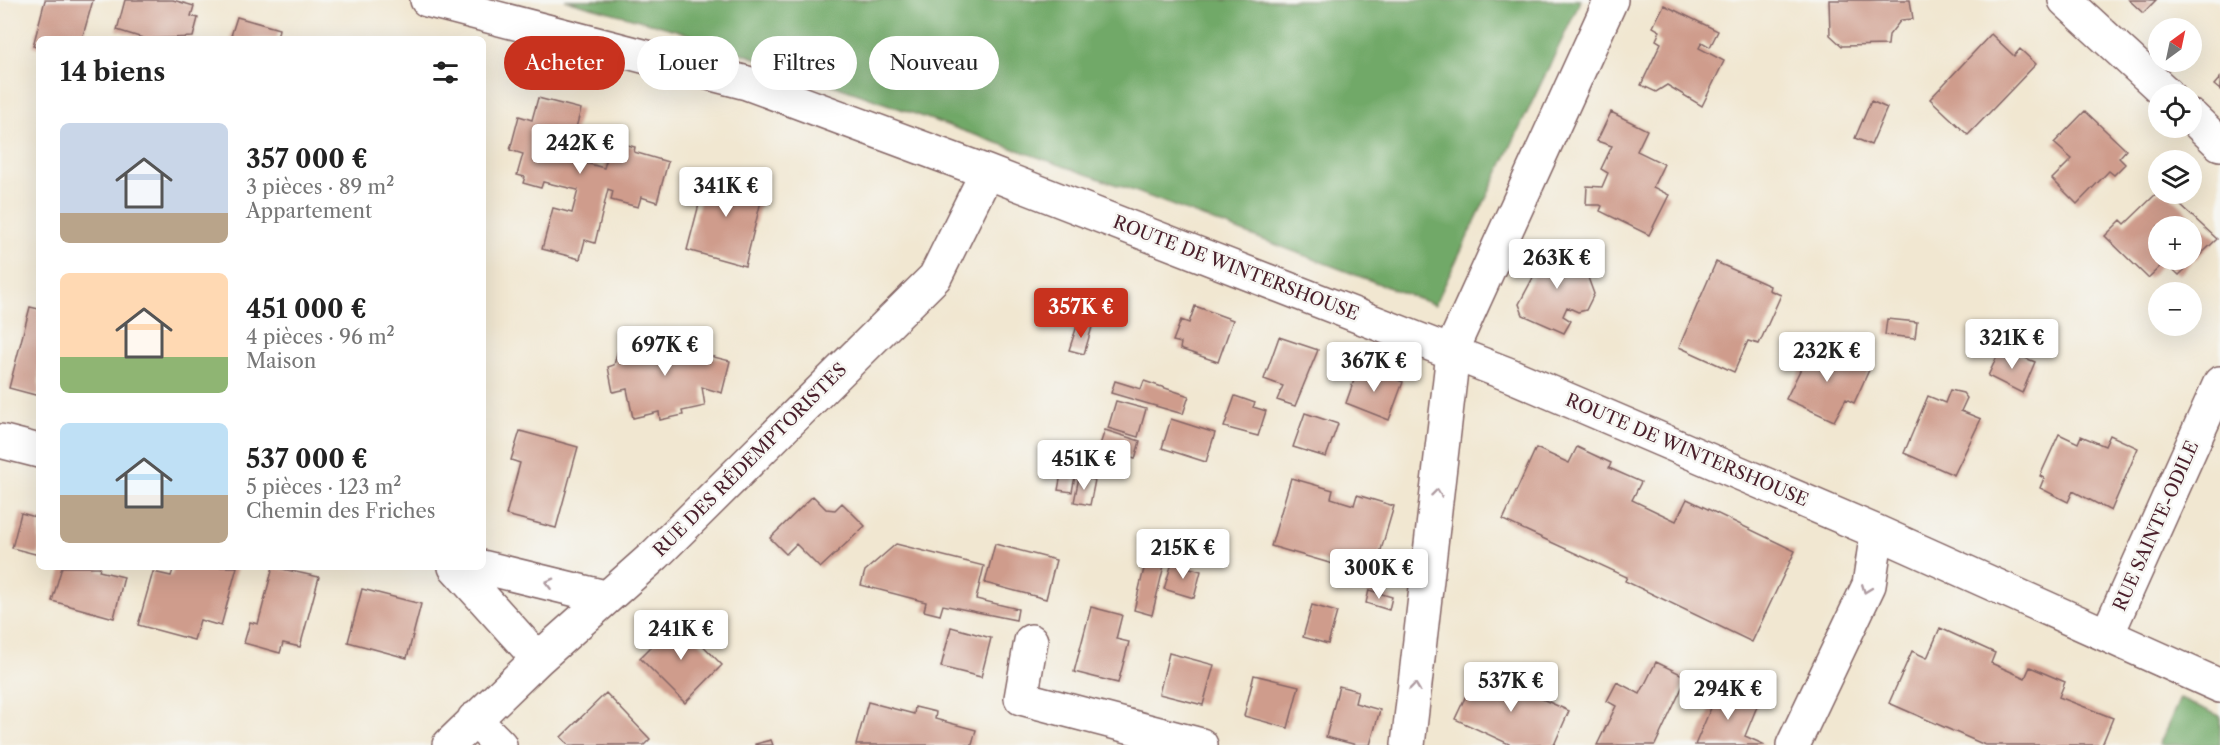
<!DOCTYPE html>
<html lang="fr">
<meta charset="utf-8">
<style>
body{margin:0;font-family:"Libre Caslon Text",serif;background:#f6f6f6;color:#222;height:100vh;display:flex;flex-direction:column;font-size:22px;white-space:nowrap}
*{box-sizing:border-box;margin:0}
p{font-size:20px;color:#767676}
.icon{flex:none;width:33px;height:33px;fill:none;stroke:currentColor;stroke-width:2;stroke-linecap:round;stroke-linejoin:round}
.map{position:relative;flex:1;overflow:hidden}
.drawer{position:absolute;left:36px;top:36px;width:450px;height:534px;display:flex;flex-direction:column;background:#fff;border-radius:9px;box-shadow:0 6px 24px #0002}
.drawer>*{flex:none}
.guide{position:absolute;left:504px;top:36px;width:570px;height:54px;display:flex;gap:12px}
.needle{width:39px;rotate:33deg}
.fabs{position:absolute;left:2148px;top:18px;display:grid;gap:12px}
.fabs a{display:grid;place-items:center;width:54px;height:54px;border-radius:50%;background:#fff;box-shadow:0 6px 24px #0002;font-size:30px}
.price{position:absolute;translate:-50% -51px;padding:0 14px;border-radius:6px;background:#fff;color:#222;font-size:20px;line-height:39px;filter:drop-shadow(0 2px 3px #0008)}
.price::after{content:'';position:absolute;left:50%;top:36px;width:18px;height:14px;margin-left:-9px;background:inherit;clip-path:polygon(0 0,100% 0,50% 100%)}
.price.active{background:#c8321e;color:#fff}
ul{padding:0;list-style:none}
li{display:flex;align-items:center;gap:18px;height:150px;padding:0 24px}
li span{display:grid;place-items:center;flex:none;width:168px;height:120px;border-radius:9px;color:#555}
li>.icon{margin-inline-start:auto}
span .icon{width:72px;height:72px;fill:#fffc;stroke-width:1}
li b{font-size:26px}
h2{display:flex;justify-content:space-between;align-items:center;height:72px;padding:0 24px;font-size:26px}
.chip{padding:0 21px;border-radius:27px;background:#fff;box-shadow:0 6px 24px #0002;font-size:21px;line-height:54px}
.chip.active{background:#c8321e;color:#fff}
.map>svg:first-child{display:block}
.forest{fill:#71a967;stroke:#5e6449;stroke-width:1.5}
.building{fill:#cf9c8c;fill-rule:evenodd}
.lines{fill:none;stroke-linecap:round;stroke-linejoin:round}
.minor-casing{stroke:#846565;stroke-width:36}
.minor{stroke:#fff;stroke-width:33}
.oneway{stroke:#ae9aa0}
.labels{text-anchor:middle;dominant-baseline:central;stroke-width:5;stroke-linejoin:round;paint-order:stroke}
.street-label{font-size:18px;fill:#4a1f2b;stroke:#f6f6f2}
</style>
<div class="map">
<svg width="2220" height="745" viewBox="0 0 2220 745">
<rect width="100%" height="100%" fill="#f6f6f2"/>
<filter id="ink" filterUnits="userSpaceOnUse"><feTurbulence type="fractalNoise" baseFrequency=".0167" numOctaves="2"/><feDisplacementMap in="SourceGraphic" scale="12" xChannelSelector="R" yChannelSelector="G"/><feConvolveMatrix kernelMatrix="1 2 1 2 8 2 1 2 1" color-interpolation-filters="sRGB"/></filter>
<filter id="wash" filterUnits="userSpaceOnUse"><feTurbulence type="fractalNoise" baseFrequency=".008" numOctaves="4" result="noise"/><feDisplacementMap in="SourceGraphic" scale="24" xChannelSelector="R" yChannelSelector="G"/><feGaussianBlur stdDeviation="1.35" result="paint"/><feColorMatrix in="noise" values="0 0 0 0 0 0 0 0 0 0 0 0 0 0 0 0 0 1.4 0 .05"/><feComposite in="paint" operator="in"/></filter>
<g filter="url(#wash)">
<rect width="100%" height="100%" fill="#f1e7d1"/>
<!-- forest -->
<path class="forest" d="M565,0H1581L1435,305L1137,192L676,30Z
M2180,698L2220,716V745H2159Z"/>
<g id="blocks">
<!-- building -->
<path class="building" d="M45,0H93L82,39H39V48L33,46Z
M125,0H173L194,6L191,16L198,18L193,37L146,39L117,30Z
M1829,0H1910L1913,19L1901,20L1889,35L1888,45L1842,46L1830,35Z
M2129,0H2156L2143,13Z
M1664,5L1718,31L1710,47L1702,42L1699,48L1724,61L1702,106L1667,85L1656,92L1641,85L1661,43L1656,40L1660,31L1653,27Z
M237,17L279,29L277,39H230Z
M1991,34L2014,56L2020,49L2036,64L1968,135L1930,99Z
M2220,78V90L2214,85Z
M538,98L581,109L568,158L604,168L612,141L635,147L634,152L668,162L657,202L641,197L638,207L611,200L613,191L608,189L595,243L585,240L580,259L542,249L553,208L572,213L578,190L543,182L541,188L523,183L525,177L517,175L523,154L510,150L519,116L532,120Z
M1871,101L1887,108L1871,145L1855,138Z
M2085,111L2126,150L2119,158L2125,164L2114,175L2109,171L2077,204L2052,179L2072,159L2054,143Z
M1611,112L1647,130L1637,151L1664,164L1653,187L1669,195L1649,235L1600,211L1602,206L1600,205H1586L1587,186L1602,187L1608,173L1601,169L1612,146L1597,141Z
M708,170L765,185L745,266L687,250Z
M2158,192L2168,194L2217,239L2179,275L2165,262L2148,278L2105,236L2121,220L2125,224ZM2158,226H2192V260H2158Z
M1544,246L1565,258L1579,253L1594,294L1586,310L1578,312L1567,307L1563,316L1571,321L1564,333L1523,315L1519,304L1537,270L1533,264Z
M1716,262L1770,286L1769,290L1781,295L1759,344L1748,341L1734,372L1679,347Z
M1195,306L1233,320L1218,362L1180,349L1181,343L1173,341L1181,320L1189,323Z
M30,307L39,309V396L9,388Z
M1887,319L1917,322L1915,338L1885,335Z
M1078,323L1092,327L1084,354L1069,350Z
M622,334L730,361L722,393L702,387L705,406L682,411L683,415L660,420L659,412L633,418L627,389L613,392L608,367L614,365Z
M1279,337L1318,350L1295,406L1277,400L1283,386L1264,379Z
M1813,344L1869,370L1854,403L1846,399L1834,421L1786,399Z
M2001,348L2035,362L2022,393L1988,376Z
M1359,366L1403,382L1389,420L1346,403Z
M1115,381L1141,389L1144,381L1189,396L1183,414L1111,393Z
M1950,390L1963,393L1967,398L1961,411L1981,419L1954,475L1904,453L1928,396L1945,403Z
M1235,396L1255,403L1253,407L1266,411L1258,436L1224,427Z
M1116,401L1146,409L1138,437L1108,428Z
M1305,413L1338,424L1326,457L1293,447Z
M1171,419L1215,433L1206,462L1162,448Z
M1105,430L1140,441L1135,459L1099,448Z
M520,431L578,447L556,528L506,515L520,463L511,460Z
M2059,434L2078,443L2081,436L2105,446L2110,435L2138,448L2111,511L2073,491L2068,502L2040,488L2044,478L2040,476Z
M1577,447L1611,463L1609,468L1641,482L1632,500L1657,512L1676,521L1687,499L1795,551L1752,642L1625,581L1627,577L1503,520L1536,448L1569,463Z
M1062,469L1076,471L1072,492L1058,490Z
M1079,477L1095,480L1090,505L1074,502Z
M1291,478L1333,490L1331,498L1354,505L1357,495L1394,506L1376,567L1367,564L1364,573L1271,546Z
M813,496L826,509L835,510L842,503L865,526L820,568L796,544L786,554L770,538Z
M21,513L39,518V555L12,548Z
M896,544L984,566L976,599L1018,609L1016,620L943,605L940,615L924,611L926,602L861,585L865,571Z
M995,544L1056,560L1046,599L985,583Z
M1150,544L1168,549L1152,615L1134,610Z
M1172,563L1201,571L1194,598L1164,589Z
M62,567H100L99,571L124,577L114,618L52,601Z
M174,567H237L221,626L200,620L194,640L138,625L153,572L171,576Z
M273,567L319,577L300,647L283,643L280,653L244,643L250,622L258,624Z
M362,589L421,604L407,658L348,642Z
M1369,590L1392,597L1389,610L1366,603Z
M1312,605L1337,612L1328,644L1303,637Z
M1091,607L1122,615L1116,639L1129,642L1118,683L1074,672Z
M678,620L722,665L685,703L640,658Z
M951,627L991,638L981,677L941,667Z
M1940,628L1995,653L1991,663L2025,678L2030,667L2065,682L2059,697L2113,718L2102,745H1985L1889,703L1912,651L1927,658Z
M1169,653L1214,665L1203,705L1159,694Z
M1656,662L1687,677L1655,745H1597L1616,706L1607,701L1617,682L1640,694Z
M1478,670L1569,711L1554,745H1511L1455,719Z
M1254,675L1299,686L1288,728L1244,716Z
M1339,686L1358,691L1355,703L1380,710L1370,745H1357L1326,737Z
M1720,687L1758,704L1745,736L1765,745H1695Z
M606,693L650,739L644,745H569L561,737Z
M868,702L914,714L915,707L936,712L935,719L976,730L972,745H856Z
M771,740L773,745H755V744Z"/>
</g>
</g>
<g filter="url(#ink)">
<use href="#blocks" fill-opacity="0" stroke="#846565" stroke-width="1.5"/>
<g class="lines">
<!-- minor casing -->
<g class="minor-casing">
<path id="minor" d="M427,0L747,83L987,172L1510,375L1877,532L2220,686
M2065,0L2167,94
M2192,117L2220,144
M0,441L39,451
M455,567L538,659
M482,567L605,597
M2107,635L2220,383
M1031,641L1021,698L1201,745
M474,719L500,745
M449,745L538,659L655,555L935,277L987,172
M1408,745L1453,353L1457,338L1611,0
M1793,745L1869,585L1877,532"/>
</g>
<!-- minor -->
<use href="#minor" class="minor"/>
</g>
<!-- one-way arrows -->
<defs><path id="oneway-chevron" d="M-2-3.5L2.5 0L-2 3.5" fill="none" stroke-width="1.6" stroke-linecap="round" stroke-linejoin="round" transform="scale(1.5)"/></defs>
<g class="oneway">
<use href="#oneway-chevron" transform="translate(1437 493) rotate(-83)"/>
<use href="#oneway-chevron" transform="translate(549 583) rotate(-166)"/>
<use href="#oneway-chevron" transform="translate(1866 589) rotate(111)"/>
<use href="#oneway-chevron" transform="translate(1415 687) rotate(-83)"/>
</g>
</g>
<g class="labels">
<!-- street labels -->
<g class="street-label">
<text transform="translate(1236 268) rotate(21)">ROUTE DE WINTERSHOUSE</text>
<text transform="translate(1687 450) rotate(23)">ROUTE DE WINTERSHOUSE</text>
<text transform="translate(750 460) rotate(-45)">RUE DES RÉDEMPTORISTES</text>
<text transform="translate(2156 526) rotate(-66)">RUE SAINTE-ODILE</text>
</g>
</g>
</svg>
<div class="fabs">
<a><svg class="needle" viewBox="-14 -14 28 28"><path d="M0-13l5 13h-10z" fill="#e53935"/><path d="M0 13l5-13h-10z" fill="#767676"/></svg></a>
<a><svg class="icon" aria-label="locate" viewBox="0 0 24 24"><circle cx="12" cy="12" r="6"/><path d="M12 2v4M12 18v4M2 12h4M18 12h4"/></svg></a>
<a><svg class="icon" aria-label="layers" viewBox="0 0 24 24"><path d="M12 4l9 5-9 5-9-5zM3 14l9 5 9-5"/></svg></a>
<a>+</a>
<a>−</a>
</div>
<b class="price" style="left:580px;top:175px">242K €</b>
<b class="price" style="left:726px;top:218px">341K €</b>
<b class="price" style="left:1557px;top:290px">263K €</b>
<b class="price active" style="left:1081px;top:339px">357K €</b>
<b class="price" style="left:2012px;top:370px">321K €</b>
<b class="price" style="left:665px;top:377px">697K €</b>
<b class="price" style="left:1827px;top:383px">232K €</b>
<b class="price" style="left:1374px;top:393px">367K €</b>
<b class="price" style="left:1084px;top:491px">451K €</b>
<b class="price" style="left:1183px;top:580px">215K €</b>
<b class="price" style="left:1379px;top:600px">300K €</b>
<b class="price" style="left:681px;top:661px">241K €</b>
<b class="price" style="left:1511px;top:713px">537K €</b>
<b class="price" style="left:1728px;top:721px">294K €</b>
<div class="guide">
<a class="chip active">Acheter</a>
<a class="chip">Louer</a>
<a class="chip">Filtres</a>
<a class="chip">Nouveau</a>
</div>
<section class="drawer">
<h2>14 biens<svg class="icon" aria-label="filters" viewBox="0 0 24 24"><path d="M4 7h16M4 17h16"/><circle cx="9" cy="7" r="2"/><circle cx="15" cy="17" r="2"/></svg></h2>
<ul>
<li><span style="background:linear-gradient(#c9d6e8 75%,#b9a48a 0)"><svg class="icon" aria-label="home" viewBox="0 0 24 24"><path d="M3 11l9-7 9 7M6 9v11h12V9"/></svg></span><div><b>357 000 €</b><p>3 pièces · 89 m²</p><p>Appartement</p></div></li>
<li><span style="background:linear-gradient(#ffd9b3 70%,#8fb573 0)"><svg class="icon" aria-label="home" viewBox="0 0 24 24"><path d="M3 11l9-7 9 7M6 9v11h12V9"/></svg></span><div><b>451 000 €</b><p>4 pièces · 96 m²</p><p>Maison</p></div></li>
<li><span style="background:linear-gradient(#bfe0f5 60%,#b9a48a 0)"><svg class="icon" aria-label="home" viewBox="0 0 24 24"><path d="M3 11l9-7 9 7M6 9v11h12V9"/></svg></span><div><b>537 000 €</b><p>5 pièces · 123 m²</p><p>Chemin des Friches</p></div></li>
</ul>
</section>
</div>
